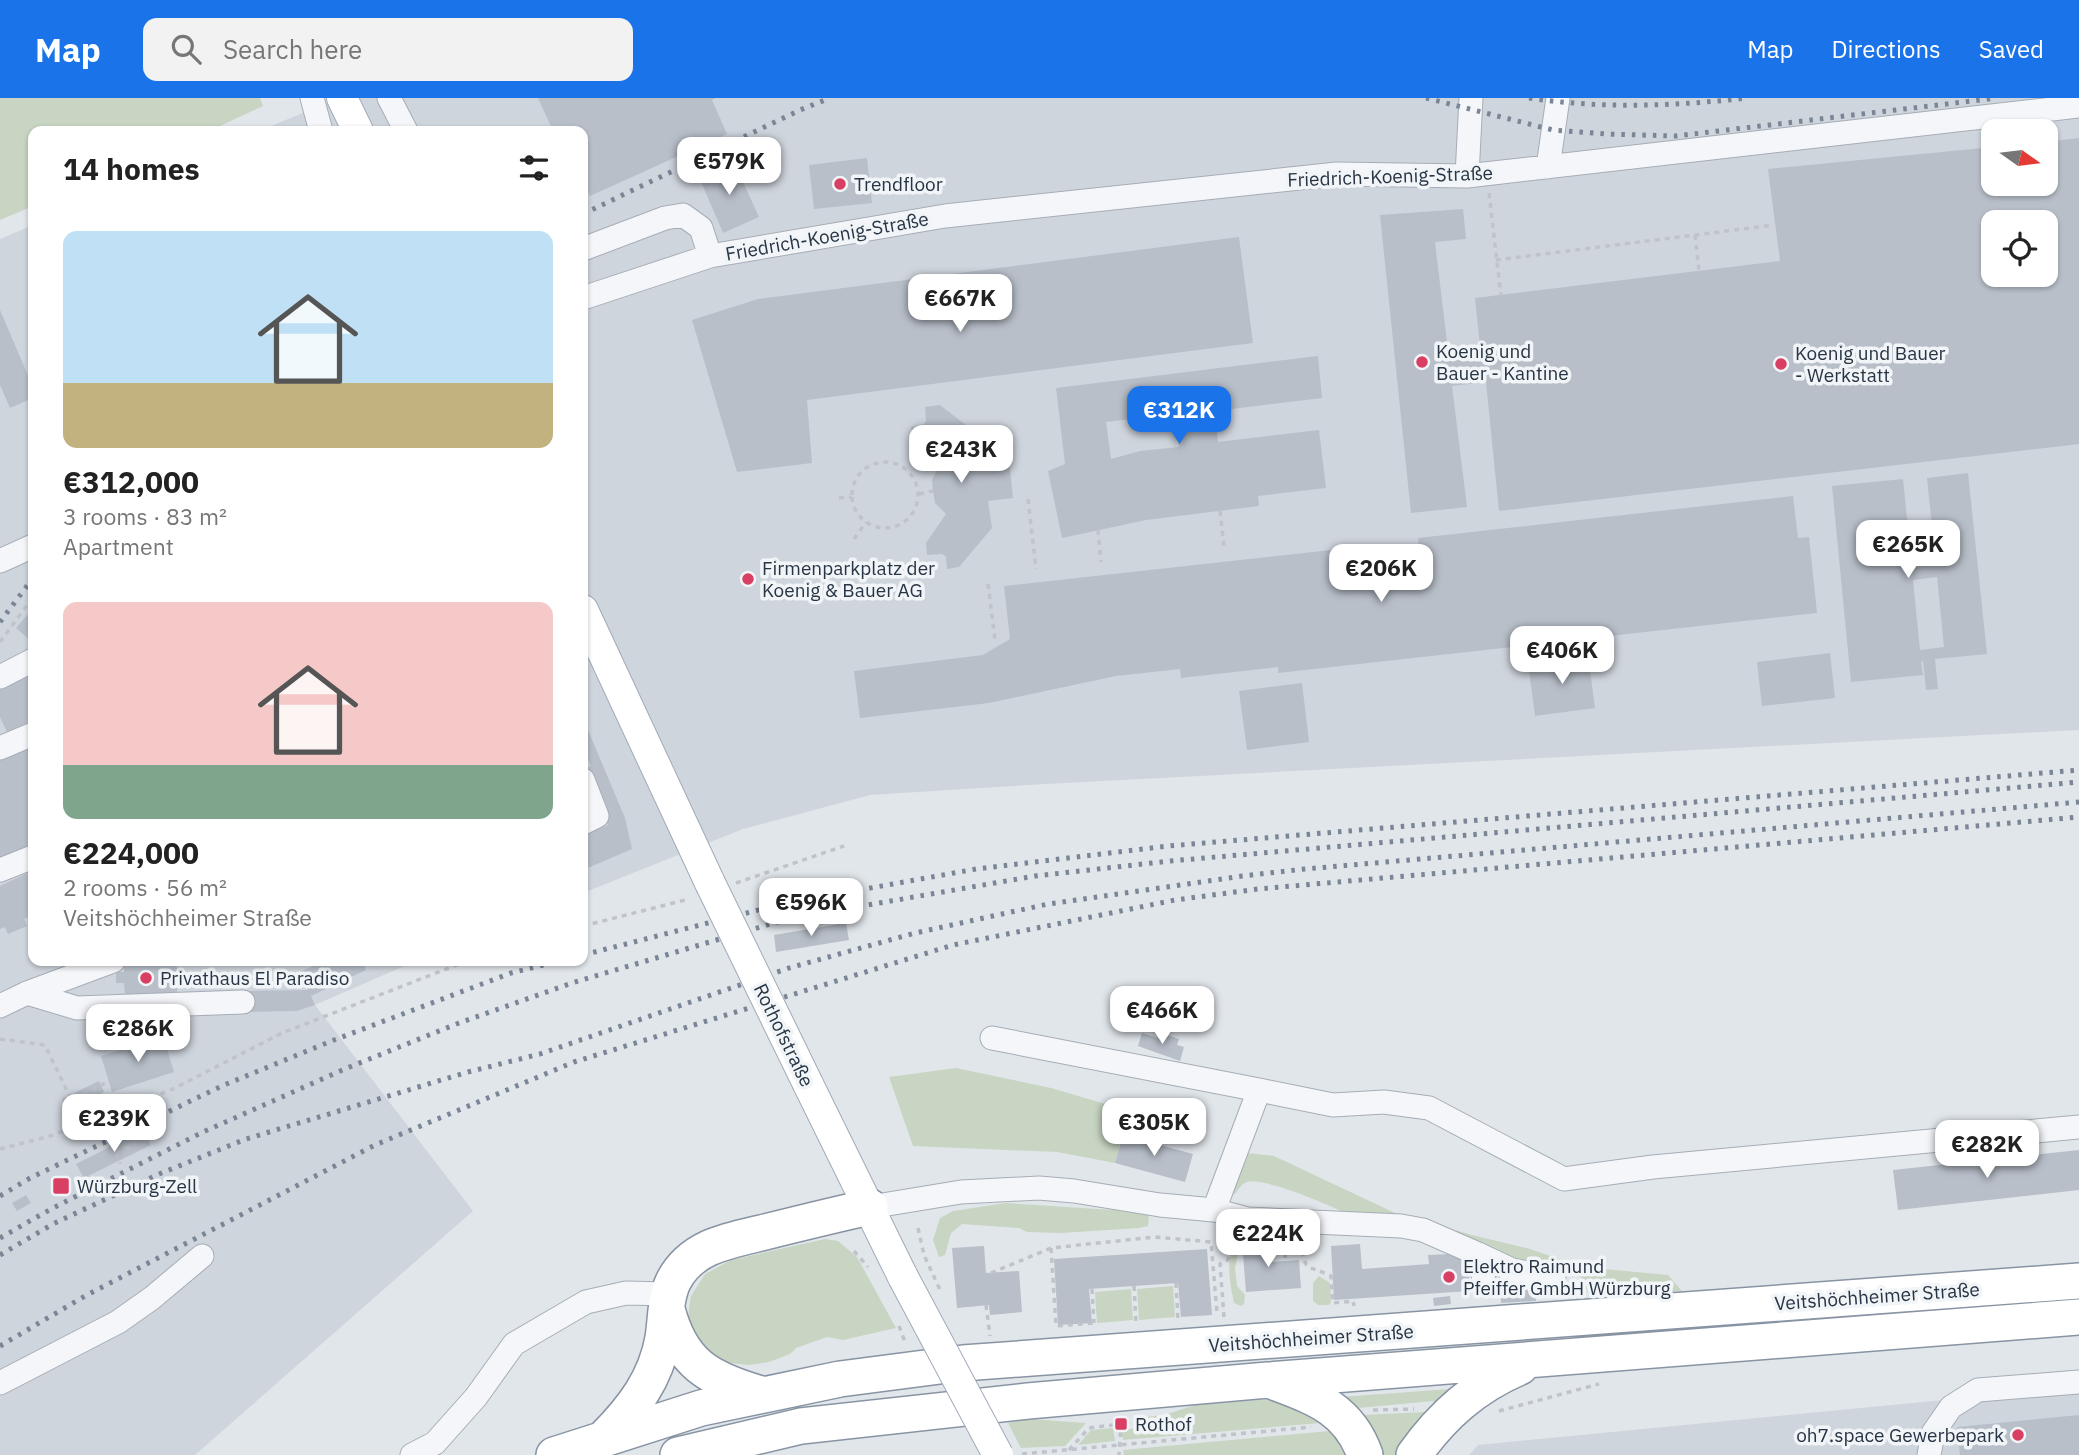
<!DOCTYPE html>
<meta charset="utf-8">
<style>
body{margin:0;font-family:"IBM Plex Sans",sans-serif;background:#f2f2f2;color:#222;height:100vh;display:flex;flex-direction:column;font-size:26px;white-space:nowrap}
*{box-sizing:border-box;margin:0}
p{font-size:23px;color:#767676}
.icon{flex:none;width:38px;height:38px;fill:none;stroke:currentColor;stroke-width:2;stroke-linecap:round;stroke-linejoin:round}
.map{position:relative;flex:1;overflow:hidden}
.panel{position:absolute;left:28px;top:28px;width:560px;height:840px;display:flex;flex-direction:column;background:#fff;border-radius:14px;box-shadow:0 2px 5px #0004}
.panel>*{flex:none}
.needle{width:46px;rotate:104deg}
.fabs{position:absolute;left:1981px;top:21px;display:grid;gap:14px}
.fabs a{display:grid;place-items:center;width:77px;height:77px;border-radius:14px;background:#fff;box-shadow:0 2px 5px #0004;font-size:35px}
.price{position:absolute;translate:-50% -60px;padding:0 16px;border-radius:14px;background:#fff;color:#222;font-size:23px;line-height:46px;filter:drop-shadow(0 2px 4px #0008)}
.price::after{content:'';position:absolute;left:50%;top:42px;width:21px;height:16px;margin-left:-10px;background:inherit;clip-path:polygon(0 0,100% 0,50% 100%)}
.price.current{background:#1a73e8;color:#fff}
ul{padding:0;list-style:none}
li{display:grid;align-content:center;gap:14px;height:371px;padding:0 35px}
li span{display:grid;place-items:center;height:217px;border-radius:14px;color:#555}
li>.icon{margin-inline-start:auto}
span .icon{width:126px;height:126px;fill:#fffc;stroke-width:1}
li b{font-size:30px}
h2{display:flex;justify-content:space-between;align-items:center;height:84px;padding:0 35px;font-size:30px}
header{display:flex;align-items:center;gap:42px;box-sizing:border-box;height:98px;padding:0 35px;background:#1a73e8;color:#fff}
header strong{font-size:33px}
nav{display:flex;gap:38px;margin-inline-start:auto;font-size:24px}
.search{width:490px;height:63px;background:#f2f2f2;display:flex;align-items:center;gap:18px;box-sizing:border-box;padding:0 24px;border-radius:14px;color:#767676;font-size:26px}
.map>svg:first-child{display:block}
.built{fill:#cfd5dd;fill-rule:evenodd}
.green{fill:#c8d5c2}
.building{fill:#b8bfc9;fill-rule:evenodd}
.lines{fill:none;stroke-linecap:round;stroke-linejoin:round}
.minor-casing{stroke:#a6adb6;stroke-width:25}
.major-casing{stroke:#a0abb8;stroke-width:32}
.highway-casing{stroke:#8894a3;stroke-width:38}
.path{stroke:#c0c4ca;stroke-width:3.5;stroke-dasharray:5 5;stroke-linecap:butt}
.minor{stroke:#f5f6f9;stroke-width:23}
.major{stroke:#fff;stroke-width:30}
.highway{stroke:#fff;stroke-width:35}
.rail{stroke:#7a8696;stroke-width:5;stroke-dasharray:3.5 7;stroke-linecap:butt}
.major-bridge-casing{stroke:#a0abb8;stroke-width:32;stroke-linecap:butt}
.major-bridge{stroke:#fff;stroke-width:30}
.poi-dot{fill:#d83f62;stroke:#f1f5f8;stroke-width:2.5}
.labels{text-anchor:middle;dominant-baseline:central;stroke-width:7;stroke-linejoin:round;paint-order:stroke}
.street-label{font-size:19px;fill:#283544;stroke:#f1f5f8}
.poi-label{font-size:19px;fill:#283544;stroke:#f1f5f8;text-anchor:start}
</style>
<header>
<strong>Map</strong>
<div class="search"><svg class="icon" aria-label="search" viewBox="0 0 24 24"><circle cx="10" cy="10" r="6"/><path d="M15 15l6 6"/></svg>Search here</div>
<nav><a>Map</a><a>Directions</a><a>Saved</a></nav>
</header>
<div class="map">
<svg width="2079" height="1357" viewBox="0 0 2079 1357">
<rect width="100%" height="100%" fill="#e1e6eb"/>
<!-- built -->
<path class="built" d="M339,0H2079V632L1045,686L870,697L743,731L583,795V33H259ZM1993,33H2046V86H1993ZM1993,124H2046V177H1993Z
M33,127V863H416L315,907L473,1113L195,1357H0V141Z
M2079,1289V1357H1469L1478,1347Z"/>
<!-- green -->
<path class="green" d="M0,0H260L263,8L209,33H33V108L0,122Z
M956,970L1051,990L1129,1013L1115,1065L1057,1054L913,1048L889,979Z
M1247,1055L1274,1058L1395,1115L1472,1137L1530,1151L1582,1169L1668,1177L1682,1193L1594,1199L1588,1196L1584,1182L1576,1176L1537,1170L1355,1120C1338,1110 1263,1078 1247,1084C1241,1086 1239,1091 1235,1096L1231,1094Z
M1006,1105L1144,1114L1149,1116L1148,1128L1139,1130L1061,1135L1027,1134L1019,1130L962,1126L951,1135L945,1157L939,1159L933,1142L940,1120L953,1113Z
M825,1141L838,1143L857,1159L896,1230L843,1242L827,1239L796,1250L790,1256L769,1264L749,1267L730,1265L714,1260L698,1245L688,1225L689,1210L691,1198L705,1176L731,1162Z
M1235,1151L1238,1154L1235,1171L1237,1188L1245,1197L1244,1206L1241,1208L1234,1205C1231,1189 1226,1169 1232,1152Z
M1319,1178L1330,1185L1331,1204L1329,1207H1318L1313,1203V1185Z
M1173,1188L1175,1219L1139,1222L1137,1191Z
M1131,1191L1133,1222L1097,1225L1095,1194Z
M1450,1291L1452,1292L1437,1307L1433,1303L1348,1311L1341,1299Z
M1259,1302L1289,1303L1332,1324L1123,1342L1121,1332L1140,1330L1139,1320L1164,1317L1195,1307Z
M1425,1314L1427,1315L1398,1357H1374L1362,1317Z
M1029,1321L1086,1325L1065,1348L1021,1350L1008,1325Z
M1113,1330L1115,1343L1078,1347L1091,1332Z
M1340,1332L1353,1357H1124L1123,1352Z"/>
<!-- building -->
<path class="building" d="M538,0H716L712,2L727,36L590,98L583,83V33H553Z
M2079,40V346L1499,413L1486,284L1452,288L1467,409L1411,415L1380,117L1463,111L1466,141L1435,144L1448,252L1480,248L1475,200L1780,163L1768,71L1993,49V86H2046V44ZM1993,124H2046V177H1993Z
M867,60L872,105L814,111L809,67Z
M734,64L759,119L723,135L699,79Z
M1239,139L1253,245L807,302L812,365L737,374L692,222L758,201Z
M0,212L33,289V300L10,310L0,287Z
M1318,258L1322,300L1215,313L1218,344L1319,332L1326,390L1258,398L1259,408L1146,422L1062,440L1048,373L1065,366L1056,290ZM1175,316L1179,349L1140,353L1111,361L1106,324Z
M940,307L980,338L982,364L1009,361L1013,400L988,403L992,430L959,469L947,471L946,459L942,456L927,457L926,445L946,416L935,405L933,393L932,382L940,365L913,340L911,329L924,326L926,323L925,309Z
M1968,375L1987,556L1935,561L1938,591L1926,592L1923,563L1921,564L1923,577L1851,584L1832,388L1903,381L1912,469L1936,467L1927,380ZM1937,479L1944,549L1920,552L1913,482Z
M1793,398L1798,440L1809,439L1817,515L1278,575V569L1181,580L1180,571L1116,578L989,605L860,620L854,573L983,557L1010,541L1004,488L1376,447L1379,469L1421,464L1418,440Z
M33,510V545L16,530Z
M1830,555L1835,600L1762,608L1757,564Z
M1588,557L1595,610L1535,618L1528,565Z
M33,574V622L7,634L0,619V590Z
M1302,585L1309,644L1247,652L1239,593Z
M583,620L625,720L632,751L583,772V737L608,727L585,671L591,668L583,648Z
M33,645V752L10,763L7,756L0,760V660Z
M30,774L33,782V817L24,821L27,828L8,836L5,829L0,831V788Z
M846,825L849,842L776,854L774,837Z
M324,863H362L366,872L311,898L315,907L297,913L247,914L246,893L308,892L300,874Z
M124,865H177V897H125L124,885H116V874H124Z
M1142,935L1165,942L1167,937L1179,941L1177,947L1184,949L1180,963L1138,948Z
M163,938L174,974L112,994L101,958Z
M99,983L104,994L67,1012L62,1001Z
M143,1032L151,1047L84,1080L76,1066Z
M1123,1037L1193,1056L1185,1084L1115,1065Z
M2079,1052V1092L1898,1112L1893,1072Z
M26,1097L31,1105L17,1113L12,1105Z
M1270,1142L1271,1164L1299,1162L1301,1190L1246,1194L1242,1143Z
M1360,1146L1362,1171L1429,1166L1428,1157L1451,1156L1468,1159L1470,1193L1334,1202L1331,1148Z
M984,1148L986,1175L1019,1173L1022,1214L990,1217L989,1207L957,1210L952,1150Z
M1207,1151L1212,1217L1181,1219L1178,1185L1134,1188L1089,1191L1092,1225L1058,1227L1054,1161Z
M1535,1180L1536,1203L1501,1205L1500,1182Z
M1450,1198L1451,1206L1434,1208L1433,1200Z
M2079,1317V1357H1960L1957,1329Z"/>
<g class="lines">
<!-- minor casing -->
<g class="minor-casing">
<path id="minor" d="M312,0L321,33
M389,0L406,33
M1548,69L1558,0
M1467,78L1471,0
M583,151L665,120L683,117L701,130L710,158
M583,200L710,158L945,118L1337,76L1467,78L2079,8
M0,463L33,448
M0,579L33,562
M0,650L33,636
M583,682L597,718L583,725
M0,772L33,759
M27,895L77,910L243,904
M0,908L27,895L113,863
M992,940L1259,992
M870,1109L961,1094L1039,1090L1074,1093L1160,1107L1214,1112L1248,1121L1401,1128L1423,1132L1478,1156L1482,1165L1484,1187
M1214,1112L1259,992L1333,1007L1384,1004L1429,1010L1564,1081L1653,1069L2079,1029
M1478,1156L1512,1172L1554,1180
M0,1285L118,1224L152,1200L202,1158
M412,1357L435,1345L476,1299L514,1246L586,1204L626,1195L669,1196
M1929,1357L1933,1335L1951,1309L1978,1292L2079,1284"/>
</g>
<!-- major casing -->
<g class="major-casing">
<path id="major" d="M342,0L358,33
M583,512L710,785
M808,986L903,1179"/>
</g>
<!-- highway casing -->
<g class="highway-casing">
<path id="highway" d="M667,1211C681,1266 709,1281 761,1296
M1274,1284C1316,1300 1349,1311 1365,1357
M604,1340C633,1311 656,1281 663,1240C666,1221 665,1199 674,1182C682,1167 694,1157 709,1150C725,1143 744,1139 761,1135C797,1126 833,1117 870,1109
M554,1357L701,1310L840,1281L963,1265L2079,1183
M678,1357L801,1328L1028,1303L1268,1282L2079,1219
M1414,1357C1442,1317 1475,1288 1520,1269"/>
</g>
<!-- path -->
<path class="path" d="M1489,95L1501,198
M1695,137L1699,173
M1496,162L1774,127
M852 397a33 33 0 1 1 66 0a33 33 0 1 1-66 0Z
M919,396L933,393
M839,400L851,399
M1028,401L1036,471
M1220,413L1224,449
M1098,432L1101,464
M854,441L866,424
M988,486L995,542
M866,488L868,501L907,498
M0,544L33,499
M736,785L844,748
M583,828L689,801
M0,941L45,947L72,1003L105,985
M110,1047L116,1055L120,1066
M0,1051L50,1038L173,991L282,935L467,863
M116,1055L136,1045
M918,1130L924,1157L941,1194
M1301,1143C1305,1176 1305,1165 1331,1178L1333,1205L1353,1203L1354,1208
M1051,1150L1056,1228L1094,1225
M854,1153L868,1169
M1285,1160L1286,1145
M991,1175L1051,1150L1155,1139L1211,1144L1217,1215
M1176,1185L1178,1222
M1134,1188L1136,1225
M1092,1191L1094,1225
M986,1207L990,1238
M1224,1219L1220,1166L1228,1162C1230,1150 1238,1149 1240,1139
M899,1228L905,1244
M1373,1312L1414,1311
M1499,1313L1599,1286
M1069,1352L1089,1330L1121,1326L1119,1357
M1022,1356L1311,1329"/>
<!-- minor -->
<use href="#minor" class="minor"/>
<!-- major -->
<use href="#major" class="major"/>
<!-- highway -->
<use href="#highway" class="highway"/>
<!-- rail -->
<path class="rail" d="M1426,0L1553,32L1606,36L1676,38L1997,0
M1529,0C1602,11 1675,8 1747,0
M583,116L800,12L830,0
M0,524L33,480
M583,857L782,806L976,771L1168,748L2079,672
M0,1098L30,1080L224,987L334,942L511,875L560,863
M0,1140L51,1111L203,1034L347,970L459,925L572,885L787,821L1035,778L1170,763L2079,684
M0,1157L53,1126L159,1076L246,1041L468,974L540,956L789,870L915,835L1048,806L1242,778L1305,771L2079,704
M0,1248L85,1198L375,1047L574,964L953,847L1175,802L1258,791L2079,719"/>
<!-- major-bridge casing -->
<g class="major-bridge-casing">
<path id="major-bridge" d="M710,785L808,986
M903,1179L998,1357"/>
</g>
<!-- major-bridge -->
<use href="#major-bridge" class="major-bridge"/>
</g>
<!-- markers -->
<g class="poi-dot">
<circle cx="840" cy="86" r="7"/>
<circle cx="1422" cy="264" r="7"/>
<circle cx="1781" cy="266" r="7"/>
<circle cx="748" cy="481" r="7"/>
<circle cx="146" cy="880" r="7"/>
<rect x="52" y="1079" width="18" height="18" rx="3.5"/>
<circle cx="1449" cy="1179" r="7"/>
<rect x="1114" y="1319" width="14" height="14" rx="3.5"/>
<circle cx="2018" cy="1337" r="7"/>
</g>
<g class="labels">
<!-- street labels -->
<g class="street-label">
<text transform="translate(1390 78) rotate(-2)">Friedrich-Koenig-Straße</text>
<text transform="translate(827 138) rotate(-10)">Friedrich-Koenig-Straße</text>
<text transform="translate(784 937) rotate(64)">Rothofstraße</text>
<text transform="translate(1877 1198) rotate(-4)">Veitshöchheimer Straße</text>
<text transform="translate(1311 1240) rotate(-4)">Veitshöchheimer Straße</text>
</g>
<!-- poi labels -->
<g class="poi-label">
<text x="854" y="86">Trendfloor</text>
<text x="1436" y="253">Koenig und<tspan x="1436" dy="22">Bauer - Kantine</tspan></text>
<text x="1795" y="255">Koenig und Bauer<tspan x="1795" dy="22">- Werkstatt</tspan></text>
<text x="762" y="470">Firmenparkplatz der<tspan x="762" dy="22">Koenig &amp; Bauer AG</tspan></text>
<text x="160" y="880">Privathaus El Paradiso</text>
<text x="77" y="1088">Würzburg-Zell</text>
<text x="1463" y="1168">Elektro Raimund<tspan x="1463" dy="22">Pfeiffer GmbH Würzburg</tspan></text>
<text x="1135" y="1326">Rothof</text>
<text x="2004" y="1337" text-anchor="end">oh7.space Gewerbepark</text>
</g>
</g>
</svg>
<div class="fabs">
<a><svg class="needle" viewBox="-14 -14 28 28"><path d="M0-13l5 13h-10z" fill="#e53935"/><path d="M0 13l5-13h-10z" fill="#767676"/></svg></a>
<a><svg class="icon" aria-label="locate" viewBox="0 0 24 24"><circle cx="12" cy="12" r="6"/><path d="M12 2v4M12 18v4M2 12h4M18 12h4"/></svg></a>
</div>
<b class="price" style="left:729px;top:99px">€579K</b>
<b class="price" style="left:960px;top:236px">€667K</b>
<b class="price current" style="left:1179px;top:348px">€312K</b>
<b class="price" style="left:961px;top:387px">€243K</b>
<b class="price" style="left:1908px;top:482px">€265K</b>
<b class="price" style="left:1381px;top:506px">€206K</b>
<b class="price" style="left:1562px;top:588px">€406K</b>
<b class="price" style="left:811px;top:840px">€596K</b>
<b class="price" style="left:1162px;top:948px">€466K</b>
<b class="price" style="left:138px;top:966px">€286K</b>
<b class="price" style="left:114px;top:1056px">€239K</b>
<b class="price" style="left:1154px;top:1060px">€305K</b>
<b class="price" style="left:1987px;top:1082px">€282K</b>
<b class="price" style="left:1268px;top:1171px">€224K</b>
<section class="panel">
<h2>14 homes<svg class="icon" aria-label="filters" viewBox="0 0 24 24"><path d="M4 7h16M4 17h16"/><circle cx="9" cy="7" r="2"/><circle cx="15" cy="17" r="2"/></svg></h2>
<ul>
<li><span style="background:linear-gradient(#bfe0f5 70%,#c2b280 0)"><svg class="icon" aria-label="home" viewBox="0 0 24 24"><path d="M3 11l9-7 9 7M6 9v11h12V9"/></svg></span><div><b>€312,000</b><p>3 rooms · 83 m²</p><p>Apartment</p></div></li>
<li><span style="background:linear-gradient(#f6c9c9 75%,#7fa58c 0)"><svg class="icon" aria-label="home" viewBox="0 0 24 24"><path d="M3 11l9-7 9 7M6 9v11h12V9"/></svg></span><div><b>€224,000</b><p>2 rooms · 56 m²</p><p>Veitshöchheimer Straße</p></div></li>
</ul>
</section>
</div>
